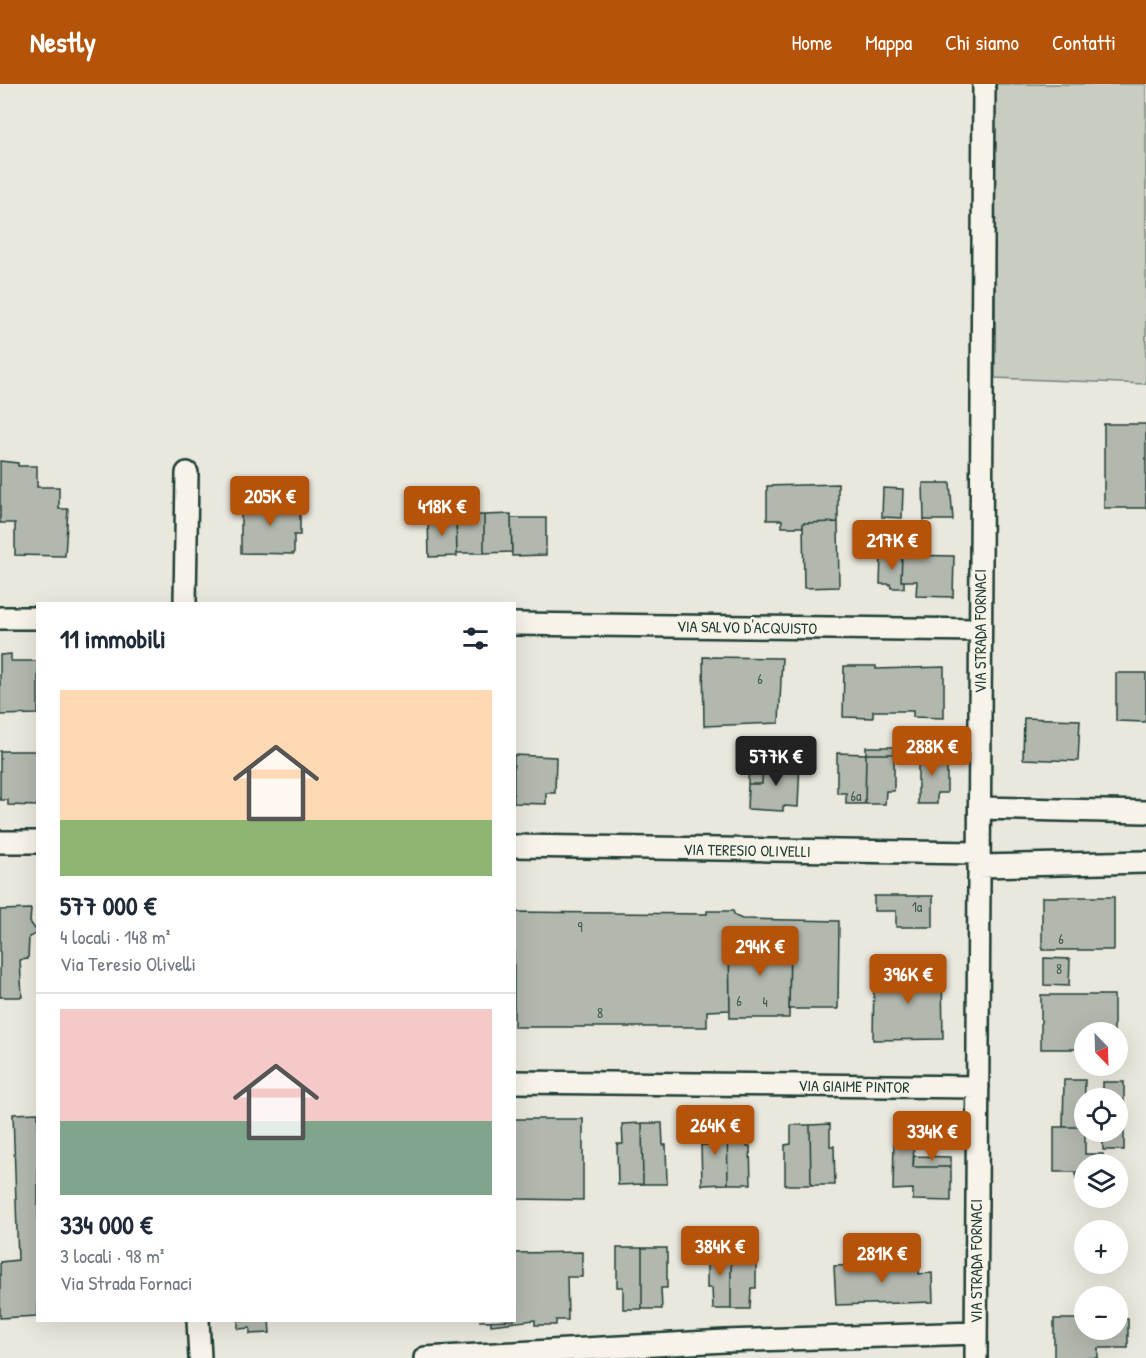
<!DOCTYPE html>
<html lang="it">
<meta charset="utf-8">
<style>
body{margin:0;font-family:"Patrick Hand",sans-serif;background:#f6f6f7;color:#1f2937;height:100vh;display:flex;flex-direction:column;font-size:22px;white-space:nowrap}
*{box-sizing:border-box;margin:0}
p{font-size:20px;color:#747a83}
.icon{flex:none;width:33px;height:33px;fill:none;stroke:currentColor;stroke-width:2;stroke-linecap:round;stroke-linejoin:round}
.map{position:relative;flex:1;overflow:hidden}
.drawer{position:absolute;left:36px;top:518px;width:480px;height:720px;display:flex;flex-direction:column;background:#fff;border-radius:0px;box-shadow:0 6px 24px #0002}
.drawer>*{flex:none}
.needle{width:39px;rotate:157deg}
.fabs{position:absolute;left:1074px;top:938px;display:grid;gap:12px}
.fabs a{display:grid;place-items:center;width:54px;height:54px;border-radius:50%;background:#fff;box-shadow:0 6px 24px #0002;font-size:30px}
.price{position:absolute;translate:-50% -51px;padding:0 14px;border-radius:6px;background:#b45309;color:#fff;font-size:20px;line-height:39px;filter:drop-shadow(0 2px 3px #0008)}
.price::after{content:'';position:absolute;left:50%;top:36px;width:18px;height:14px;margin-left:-9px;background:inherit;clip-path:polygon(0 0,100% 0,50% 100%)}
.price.current{background:#222;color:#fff}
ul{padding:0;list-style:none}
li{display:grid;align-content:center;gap:12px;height:318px;padding:0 24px}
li+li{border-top:2px solid #e0e1e3}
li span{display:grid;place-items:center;height:186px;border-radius:0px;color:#555}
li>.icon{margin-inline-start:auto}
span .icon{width:108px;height:108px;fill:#fffc;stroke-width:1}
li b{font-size:26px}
h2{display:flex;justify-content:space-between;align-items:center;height:72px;padding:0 24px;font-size:26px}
header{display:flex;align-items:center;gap:36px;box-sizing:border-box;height:84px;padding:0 30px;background:#b45309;color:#fff}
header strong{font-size:28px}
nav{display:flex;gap:33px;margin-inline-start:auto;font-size:21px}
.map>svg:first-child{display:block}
.green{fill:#c8ccc1;stroke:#74847a;stroke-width:1.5}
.building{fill:#b2b8ae;stroke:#1f3d34;stroke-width:1.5}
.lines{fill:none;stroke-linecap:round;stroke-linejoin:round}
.minor-casing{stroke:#1f3d34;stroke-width:26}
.minor{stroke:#f7f3e8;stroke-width:21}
.labels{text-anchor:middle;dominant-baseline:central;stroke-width:4.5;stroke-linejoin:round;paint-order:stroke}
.number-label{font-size:14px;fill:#445c52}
.street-label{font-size:16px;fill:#1f3d34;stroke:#f7f3e8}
</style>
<header>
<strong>Nestly</strong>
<nav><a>Home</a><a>Mappa</a><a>Chi siamo</a><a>Contatti</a></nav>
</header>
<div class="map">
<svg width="1146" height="1274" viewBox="0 0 1146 1274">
<rect width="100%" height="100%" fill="#eae8dd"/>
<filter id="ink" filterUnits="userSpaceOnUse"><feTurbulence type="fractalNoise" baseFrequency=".0167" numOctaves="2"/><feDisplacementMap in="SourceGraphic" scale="12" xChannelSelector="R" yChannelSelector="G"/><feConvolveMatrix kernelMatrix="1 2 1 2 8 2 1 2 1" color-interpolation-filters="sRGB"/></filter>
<g filter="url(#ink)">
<!-- green -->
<path class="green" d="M995,0H1146V300L995,294Z"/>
<!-- building -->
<path class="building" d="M1104,340H1146V424H1104Z
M0,377L18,379V382H37V403H59V425H68L65,472L15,471V439H0Z
M923,399H950L953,436H924Z
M838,400V438L803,439V443H782V436H767V402Z
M883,404L903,405L902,434L882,433Z
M241,418H300V451H294V470L241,469Z
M511,430L512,468L484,469V431Z
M456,431H484V469H457Z
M456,433L457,472L429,473L428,434Z
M511,434H546V471L512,472Z
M838,438L839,503L804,504L803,439Z
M881,470L902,471L901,497H904V504H891L890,500H880Z
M902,471L954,472L953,513L916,512L917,497H901Z
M11,570V577H38V630L0,631V571Z
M703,573L782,574L779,639L704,642Z
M844,582H876V585L944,583V634L913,633V627H873V634L843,633Z
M1116,589H1146V638L1116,637Z
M1024,634L1080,636L1078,677L1023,675Z
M866,663H894V670H866Z
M0,667H38V722L8,721V716H0Z
M837,669L866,670L865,720H846V709H837Z
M866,670H894V707H886L885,720H865Z
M918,670H947V709H937V720H918Z
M514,671L556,673L555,709H546V720L514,719Z
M749,675L763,676L762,700H748Z
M763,676L800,677L798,723L783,722V727L747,725L748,700H762Z
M874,812H933V843H896V827H874Z
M1042,813H1114V866H1042Z
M31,825L30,838L38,849L29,853L28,875L20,876L22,913H0V826Z
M707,827H733L735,832L742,835L839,837L838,925H789L790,853H729L730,926L707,927V943H514V828L707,830Z
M729,853H790L789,934H730Z
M1044,874L1070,875L1069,902L1044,901Z
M897,882H915V888H942L943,955L873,956L874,889H897Z
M1041,911H1114V948H1084V965H1041Z
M1064,996H1085L1084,1043H1063Z
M1103,998H1124V1043H1118V1014H1103Z
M38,1029V1232L0,1234V1178L18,1176L13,1030Z
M514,1035H583V1116L514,1115Z
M642,1039L643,1100L618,1101L617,1060H623L622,1040Z
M642,1039H662L663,1061H666L667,1100H643Z
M727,1040L728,1100L702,1101L701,1061H707V1041Z
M727,1040H747V1062H750L751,1100H728Z
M830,1040V1062H834L835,1101H811L810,1041Z
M791,1041H810L811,1101H785V1061L791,1060Z
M1054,1043H1084V1047H1118V1043H1124V1066H1103V1049H1085V1070H1103V1080H1084V1096H1076V1088H1054Z
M894,1056L914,1057L913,1083H951V1117L913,1116V1105L893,1106Z
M914,1072L951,1073V1083H913Z
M617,1164H642V1225H623V1203H617Z
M642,1164H667V1204H661L662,1225H642Z
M707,1164H731V1225H713L712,1204H707Z
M731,1164H756V1204H751L750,1225H731Z
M582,1168V1193H567L568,1236H556V1241H535V1236L491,1241V1237H479L514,1236V1169Z
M919,1179V1190L932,1189L933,1218L836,1221L834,1182Z
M1054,1235H1084V1245H1118V1235H1128V1264H1098V1274H1054Z
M238,1236H269L270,1249L250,1250V1244L238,1245Z"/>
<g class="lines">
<!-- minor casing -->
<g class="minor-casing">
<path id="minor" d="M185,519L187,389
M0,534H38
M514,540L980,546
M980,724L1146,728
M0,758H38
M514,762L979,769
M979,782L1146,778
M514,998L978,1003
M198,1236L200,1274
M425,1274L725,1257L976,1249
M976,1274L984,0"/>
</g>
<!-- minor -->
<use href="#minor" class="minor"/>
</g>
</g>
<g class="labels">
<!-- number labels -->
<g class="number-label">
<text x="760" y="594">6</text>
<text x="856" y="711">6a</text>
<text x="917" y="822">1a</text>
<text x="580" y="842">9</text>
<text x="1061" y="854">6</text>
<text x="1059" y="884">8</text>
<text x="739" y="916">6</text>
<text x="765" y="917">4</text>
<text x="600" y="928">8</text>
</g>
<!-- street labels -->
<g class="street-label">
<text transform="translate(747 543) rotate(1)">VIA SALVO D'ACQUISTO</text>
<text transform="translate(980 547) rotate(-90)">VIA STRADA FORNACI</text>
<text transform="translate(747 766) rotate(1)">VIA TERESIO OLIVELLI</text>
<text transform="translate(854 1002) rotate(1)">VIA GIAIME PINTOR</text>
<text transform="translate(976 1177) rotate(-90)">VIA STRADA FORNACI</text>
</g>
</g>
</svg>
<div class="fabs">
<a><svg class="needle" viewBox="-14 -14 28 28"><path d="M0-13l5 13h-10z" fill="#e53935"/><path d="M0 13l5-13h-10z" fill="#747a83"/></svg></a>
<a><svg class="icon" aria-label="locate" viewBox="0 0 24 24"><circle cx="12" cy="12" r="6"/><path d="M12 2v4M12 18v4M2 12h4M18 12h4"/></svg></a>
<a><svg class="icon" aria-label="layers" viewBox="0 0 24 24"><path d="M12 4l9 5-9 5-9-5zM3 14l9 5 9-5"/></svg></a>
<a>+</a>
<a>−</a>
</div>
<b class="price" style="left:270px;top:443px">205K €</b>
<b class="price" style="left:442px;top:453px">418K €</b>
<b class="price" style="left:892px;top:487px">217K €</b>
<b class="price" style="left:932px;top:693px">288K €</b>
<b class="price current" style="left:776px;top:703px">577K €</b>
<b class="price" style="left:760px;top:893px">294K €</b>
<b class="price" style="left:908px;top:921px">396K €</b>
<b class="price" style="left:715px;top:1072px">264K €</b>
<b class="price" style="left:932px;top:1078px">334K €</b>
<b class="price" style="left:720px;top:1193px">384K €</b>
<b class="price" style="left:882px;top:1200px">281K €</b>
<section class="drawer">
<h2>11 immobili<svg class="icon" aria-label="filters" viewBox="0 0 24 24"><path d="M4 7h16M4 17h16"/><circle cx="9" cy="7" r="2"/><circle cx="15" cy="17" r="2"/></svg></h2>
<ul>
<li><span style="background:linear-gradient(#ffd9b3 70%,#8fb573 0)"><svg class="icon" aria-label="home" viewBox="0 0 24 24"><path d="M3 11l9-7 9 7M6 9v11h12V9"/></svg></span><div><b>577 000 €</b><p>4 locali · 148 m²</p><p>Via Teresio Olivelli</p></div></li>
<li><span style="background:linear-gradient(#f6c9c9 60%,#7fa58c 0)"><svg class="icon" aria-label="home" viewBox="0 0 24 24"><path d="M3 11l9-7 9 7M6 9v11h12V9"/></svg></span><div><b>334 000 €</b><p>3 locali · 98 m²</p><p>Via Strada Fornaci</p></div></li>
</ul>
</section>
</div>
